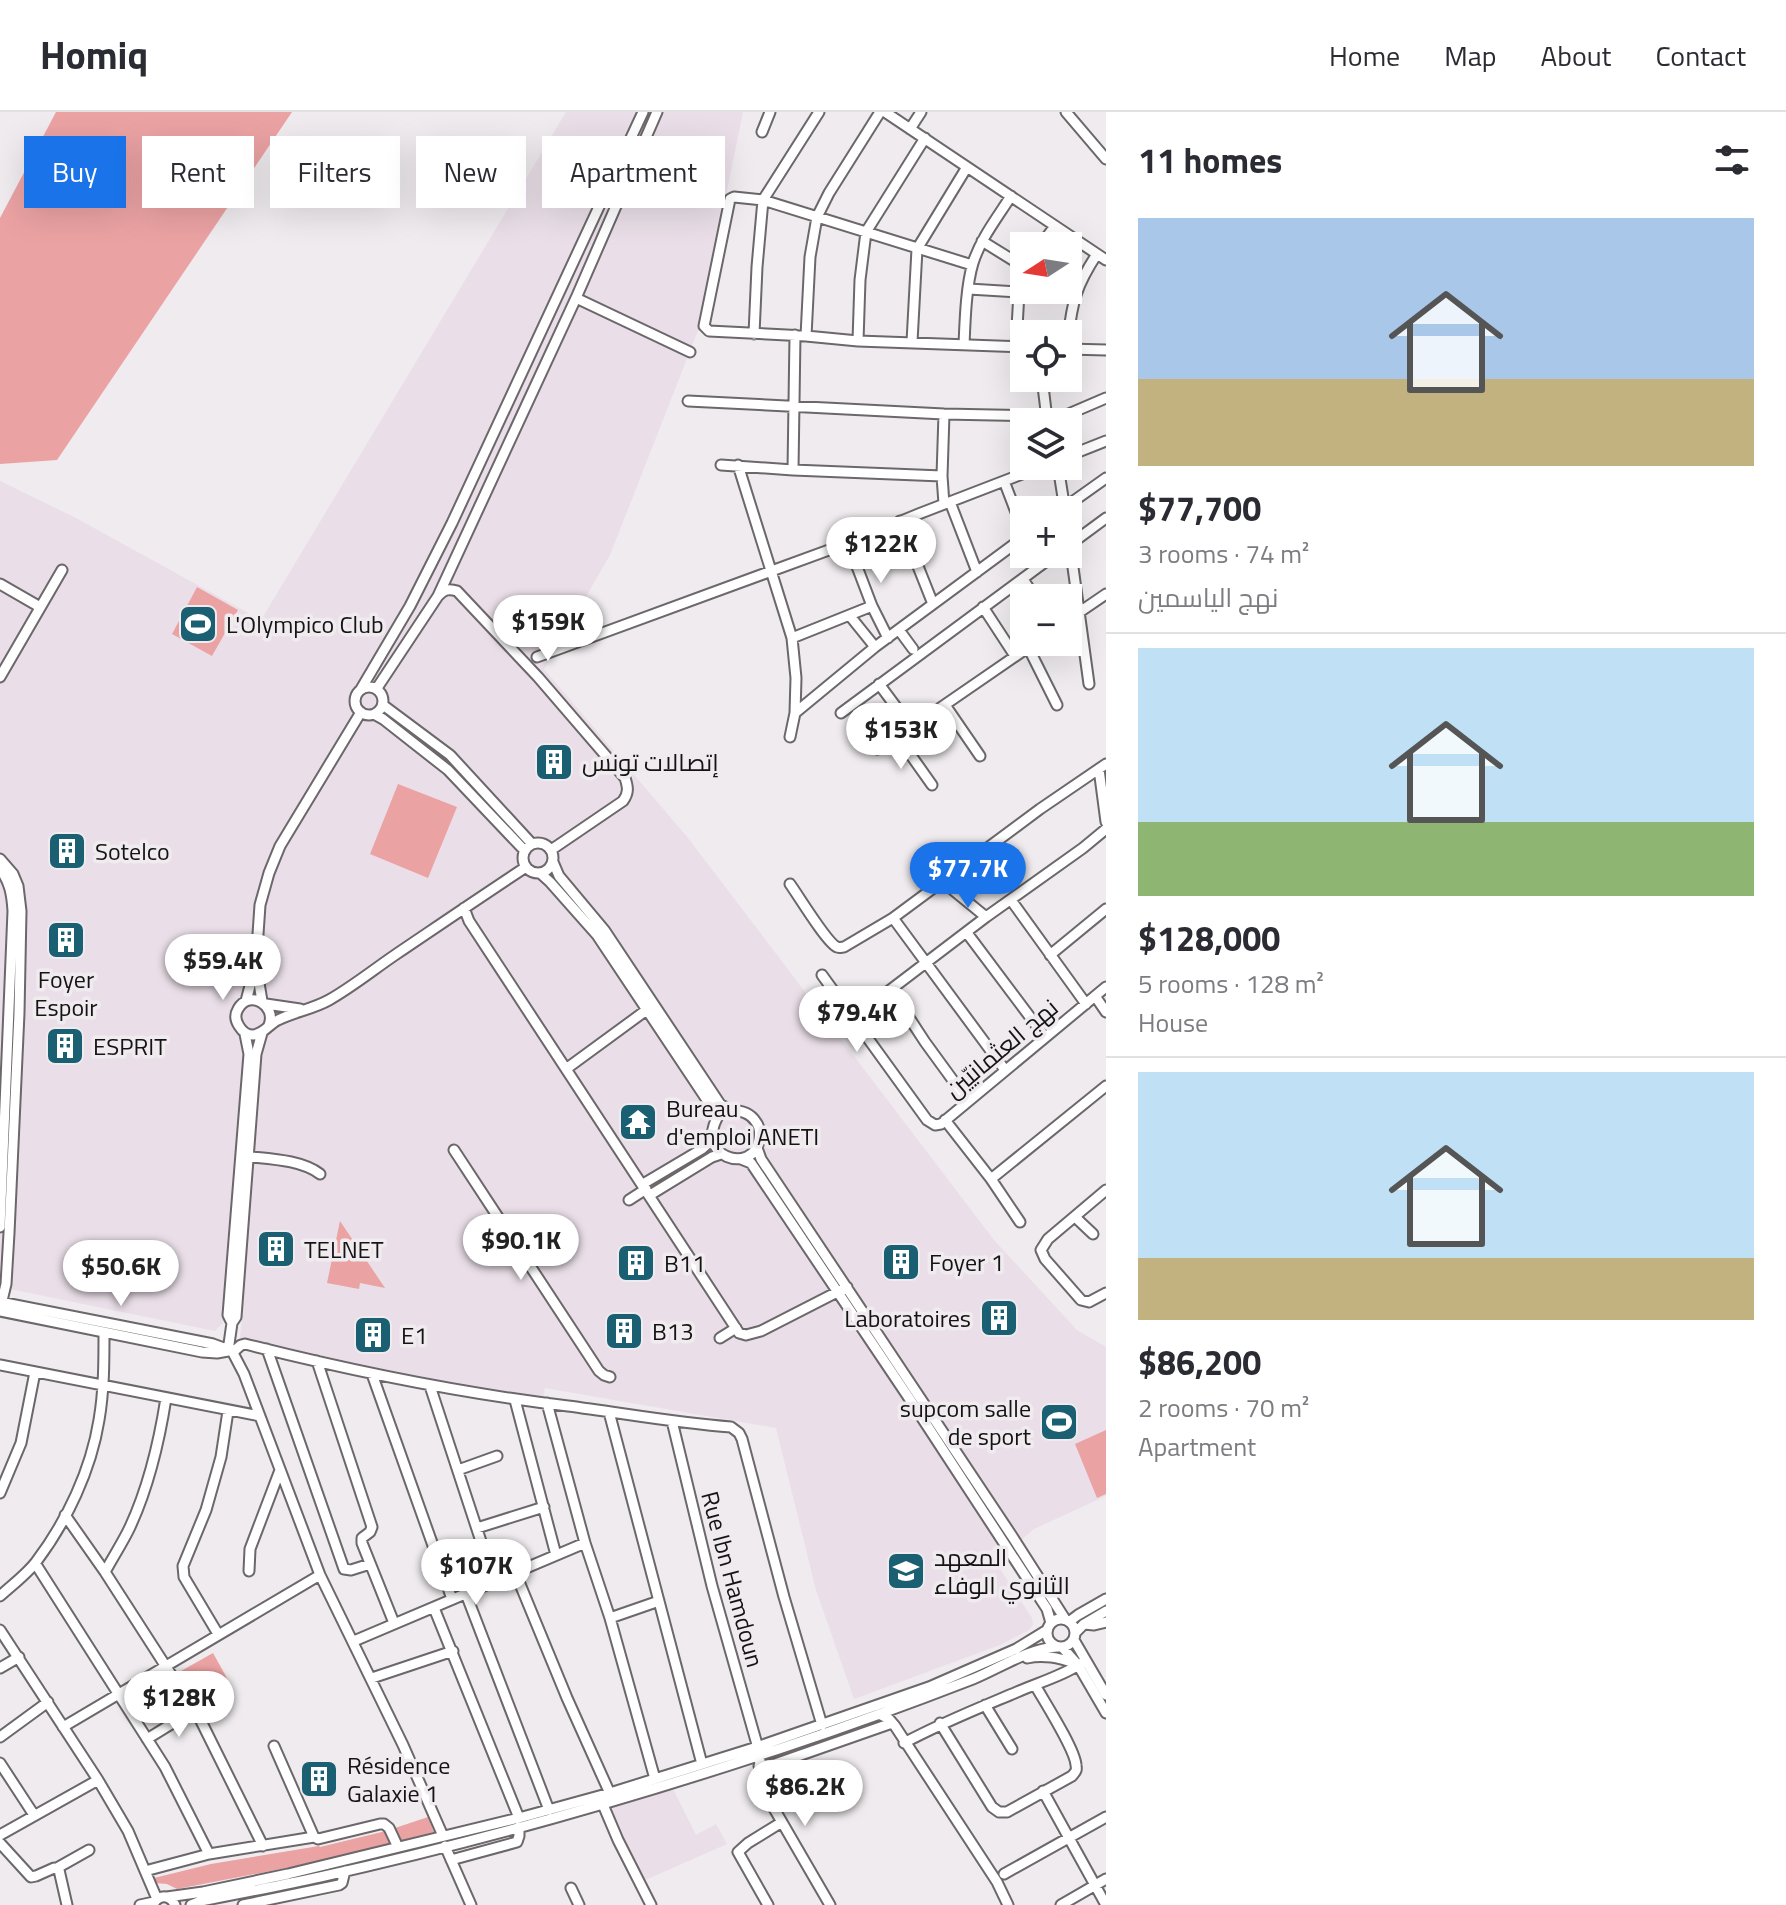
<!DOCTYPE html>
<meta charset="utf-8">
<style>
body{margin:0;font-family:"Titillium Web",Cairo,sans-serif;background:#f7f7f7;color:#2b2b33;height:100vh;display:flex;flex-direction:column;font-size:30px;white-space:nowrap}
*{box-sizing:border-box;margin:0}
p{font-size:26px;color:#7c7c81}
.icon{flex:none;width:44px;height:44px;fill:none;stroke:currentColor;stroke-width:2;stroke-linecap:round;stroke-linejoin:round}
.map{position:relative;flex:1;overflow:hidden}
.panel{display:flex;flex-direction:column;background:#fff;width:680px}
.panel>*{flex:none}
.hud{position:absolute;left:24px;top:24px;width:760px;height:72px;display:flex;gap:16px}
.needle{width:52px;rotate:258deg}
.controls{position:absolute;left:1010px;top:120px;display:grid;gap:16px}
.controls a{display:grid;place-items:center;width:72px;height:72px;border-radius:0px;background:#fff;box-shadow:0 8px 32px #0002;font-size:40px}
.price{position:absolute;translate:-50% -68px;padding:0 18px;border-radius:28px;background:#fff;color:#222;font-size:26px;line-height:52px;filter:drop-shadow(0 2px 4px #0008)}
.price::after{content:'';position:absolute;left:50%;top:48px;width:24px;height:18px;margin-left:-12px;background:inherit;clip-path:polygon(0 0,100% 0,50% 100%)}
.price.active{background:#1a73e8;color:#fff}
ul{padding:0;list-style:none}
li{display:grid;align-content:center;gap:16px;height:424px;padding:0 32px}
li+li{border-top:2px solid #e1e1e2}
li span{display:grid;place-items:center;height:248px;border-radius:0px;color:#555}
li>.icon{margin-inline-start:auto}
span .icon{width:144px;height:144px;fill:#fffc;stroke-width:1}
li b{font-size:34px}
h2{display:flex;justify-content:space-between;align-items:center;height:96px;padding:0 32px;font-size:34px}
.pill{padding:0 28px;border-radius:0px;background:#fff;box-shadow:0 8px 32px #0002;font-size:28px;line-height:72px}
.pill.active{background:#1a73e8;color:#fff}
header{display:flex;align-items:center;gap:48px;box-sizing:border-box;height:112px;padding:0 40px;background:#fff;border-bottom:2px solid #e1e1e2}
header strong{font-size:38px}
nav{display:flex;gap:44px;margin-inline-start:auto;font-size:28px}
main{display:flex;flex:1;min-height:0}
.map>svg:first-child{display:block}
.built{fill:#eadfe8}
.green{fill:#eba2a3}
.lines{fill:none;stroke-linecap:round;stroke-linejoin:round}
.minor-casing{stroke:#6b676a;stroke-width:13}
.minor{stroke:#fff;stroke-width:9}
.labels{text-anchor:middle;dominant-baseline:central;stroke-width:7;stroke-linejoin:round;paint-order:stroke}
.poi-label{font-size:24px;fill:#151314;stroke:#efebee;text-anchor:start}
.street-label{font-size:24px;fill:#151314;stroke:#efebee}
</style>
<header>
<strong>Homiq</strong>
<nav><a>Home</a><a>Map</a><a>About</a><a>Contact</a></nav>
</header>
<main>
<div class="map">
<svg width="1106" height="1793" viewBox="0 0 1106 1793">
<rect width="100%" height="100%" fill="#efebee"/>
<!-- built -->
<path class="built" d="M566,0H743L699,216L610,443L544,557L688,726L994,1128L1077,1218L1106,1235V1384L1034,1417L1019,1430L1013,1422L989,1440L1032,1506L1033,1513L1029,1518L1000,1533L854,1587L816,1478L776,1316L545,1276L543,1286L418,1267L240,1226L242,1206L224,1203L223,1211L215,1219L0,1175V369L76,406L261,508Z
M672,1675L696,1723L716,1712L727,1732L643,1769L606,1695Z"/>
<!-- green -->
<path class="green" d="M56,0H292L57,348L0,352V106Z
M197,475L238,498L212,544L172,522Z
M398,672L457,695L428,766L370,742Z
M340,1109L385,1176L360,1171L359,1177L327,1171Z
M1106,1318V1382L1097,1386L1075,1332Z
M213,1541L228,1568L196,1586L181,1559Z
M428,1705L434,1720L323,1749L177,1777L167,1772L155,1771L154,1766L211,1752L319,1734L320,1735L386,1719Z"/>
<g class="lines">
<!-- minor casing -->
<g class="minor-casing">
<path id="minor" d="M885,0L1106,148
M1066,0L1106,47
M910,17L921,0
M762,20L770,0
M982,129L1024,155
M1040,134L1055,114
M972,153L763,88L734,85L730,87L704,214L709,219L806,224L858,229L1024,235
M969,177L1019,180
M576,186L690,240
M754,222L757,155L763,88L819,0
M806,224L810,145L817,105L829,81L880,0
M1068,227C1072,190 1076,174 1097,142
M858,229L860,168L866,120L925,26
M912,230L917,137L967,55
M964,233C965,209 966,174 973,151C981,126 997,106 1011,84
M1016,234L1019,180L1024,162
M1068,237L1106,238
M1042,266L1047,307
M688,289L944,302L1047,304
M1050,310L1106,286
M1068,344L1106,329
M721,353L793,358L942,364
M738,353L792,526L796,566L795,601L790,625
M1058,354L1065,398
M793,358L795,223
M1004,369L1024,421
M950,390L977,460
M944,392L942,364L944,302
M1061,398L1106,366
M900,409L933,492
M1068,419L1089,572
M848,431L872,494L888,526
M1068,434L1106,406
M1023,467L1035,486
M0,472L40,495
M438,484L576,186L657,0
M983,495L1015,544
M850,504L875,535
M1068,508L1106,482
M899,518L913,537
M792,526L872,494
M1028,535L1057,593
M537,545L848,431L921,401L1043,354
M0,565L62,458
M879,572L911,615
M355 589a14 14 0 1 1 28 0a14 14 0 1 1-28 0Z
M377,576L438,484C444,478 448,476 457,479L538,565L625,666C628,675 629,681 623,689L551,738
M361,577L410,494L452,411L643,0
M383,593L450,643L532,732
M945,593L980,644
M795,601L875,535L1024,425
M841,601L1056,442
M374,602L383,607L448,658L525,739
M898,625L932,673
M877,637L898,625L1036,530
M1099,657L1106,710
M523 746a15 15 0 1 1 30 0a15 15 0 1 1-30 0Z
M0,747L13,762L18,774L21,799L19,901L9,1121L6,1172L0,1197
M553,750L559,764L605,819L720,992L729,998
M0,757C10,770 12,783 13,799L0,1115
M540,761L550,770L597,823L713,997L716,1008
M942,769L986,805
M790,772C798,783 827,831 837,835C839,836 842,835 844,835L893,806
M1011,788L1086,892
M464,796L469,809L739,1221L746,1223L761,1219L847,1175
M967,821L1045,925
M1050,843L1106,797
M257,859L262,889
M822,863L927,1008L935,1013L941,1012L1106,875
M891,878L925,930L968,989
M1095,884L1106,900
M246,889L256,851L260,793L269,761L280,734L361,600
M266,892L300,897
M852,907L986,805L1083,736L1106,717
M269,913C277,893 249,877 238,897C235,902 235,908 239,914C242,919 246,923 253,923C264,922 269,912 278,908C294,900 313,897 329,888C352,875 373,858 395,843C438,814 482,784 526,755
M566,957L652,894
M1005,958L893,806L1040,697L1106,652
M729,998C739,998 750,1000 756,1010C760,1015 760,1022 759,1028C754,1063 691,1046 720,1001Z
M945,1008L991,1067L1020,1110
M757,1036L761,1047L1012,1424L1065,1507
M454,1038L599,1259L604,1263L610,1265
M243,1044C267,1047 300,1047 320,1062
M741,1047L751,1051L911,1289L1047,1497L1051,1511
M991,1067L1106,974
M643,1072L702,1037L712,1028
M1106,1078L1048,1127L1041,1138L1045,1147L1081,1188L1089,1190L1106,1181
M650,1083L712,1045L721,1042
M629,1088L646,1077
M1075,1105L1093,1122
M0,1190L213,1232L232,1239L244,1262L320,1463L403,1633L443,1724
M0,1199L202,1240L217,1241L228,1239
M232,1211L228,1203L249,942L245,922
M720,1226L736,1216
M267,1237L344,1457L351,1458L370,1452
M228,1239L232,1211L236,1205L256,942L262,921
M233,1240L241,1233L245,1232C352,1259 459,1281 568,1294C622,1301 676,1311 731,1315L739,1321L742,1327L784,1485L822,1613
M317,1249L372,1415L370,1420L362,1426V1431L394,1511
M0,1253L260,1304
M372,1262L452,1487
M430,1274L494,1469
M515,1288L556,1443
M547,1291L585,1431L610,1506L655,1667
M609,1300L702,1652
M672,1309L712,1474L760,1643L759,1667L761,1674L830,1793
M458,1358L497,1344
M0,1381L21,1331L35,1260
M65,1403L105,1460L201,1609L263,1734
M477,1416L544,1395
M35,1451L165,1655L209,1742
M249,1459L250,1437L280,1358
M105,1460C113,1445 123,1430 130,1415C149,1374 159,1331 166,1286
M515,1460L567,1586L612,1686
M466,1482L549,1698
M0,1484C12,1473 27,1462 36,1450C67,1409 91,1358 99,1308C104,1279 104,1250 104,1221
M434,1496L519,1706
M610,1506L659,1489
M1047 1521a14 14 0 1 1 28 0a14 14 0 1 1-28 0Z
M1070,1509L1078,1503L1106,1487
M1084,1512L1094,1513L1106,1510
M0,1518L98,1668L128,1719L157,1787
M1076,1520L1084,1512L1106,1499
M218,1522L184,1465L183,1454L206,1398L221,1345L228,1299
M1074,1528L1106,1583
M354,1529L585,1431
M1062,1535L1078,1553L1106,1601
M1027,1546C1044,1542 1059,1546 1075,1551
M0,1556L19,1545
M372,1566L453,1539
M985,1593L1012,1637
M879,1602L889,1607L895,1614L997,1770L1008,1793
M940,1611L992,1695L999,1700H1007L1072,1664C1076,1659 1077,1659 1076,1653C1075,1637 1044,1589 1035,1573
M63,1615L320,1463
M0,1625L48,1590
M147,1627L194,1598
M904,1631C941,1611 979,1596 1017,1580C1040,1570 1065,1563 1085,1549
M274,1634L314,1725
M0,1651L34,1703
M759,1654L775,1652L892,1611
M1043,1679L1106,1793
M601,1688L618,1728L651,1793
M0,1723L98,1668
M0,1731L31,1765L36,1764L54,1756L59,1758L67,1793
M445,1734L471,1793
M451,1748L517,1730L519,1724V1715
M57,1756L89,1738
M145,1759L209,1742L314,1725L318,1727L380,1712H384L389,1716L396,1731
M1004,1762L1106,1705
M571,1776L579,1793
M167,1785L203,1780L288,1762L519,1706L610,1681L757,1635L929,1575L1016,1537L1047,1518
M140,1793L154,1790
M153,1793C158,1782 170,1782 175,1793
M191,1793L201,1789C240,1781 280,1774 320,1765C477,1730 632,1686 785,1635C848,1614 911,1591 973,1567C1000,1556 1027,1537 1057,1535
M243,1793L339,1773L342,1771L345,1759
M768,1793L738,1740L748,1731L782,1710
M1061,1793L1106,1767"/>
</g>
<!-- minor -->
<use href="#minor" class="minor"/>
</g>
<!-- icons -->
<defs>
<g id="stadium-square" transform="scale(2)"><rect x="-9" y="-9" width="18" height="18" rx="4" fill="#1b5f72" stroke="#efebee"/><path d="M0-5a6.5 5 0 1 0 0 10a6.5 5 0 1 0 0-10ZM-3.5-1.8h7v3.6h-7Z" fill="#fff"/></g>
<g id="building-square" transform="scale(2)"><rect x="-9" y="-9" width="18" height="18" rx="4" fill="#1b5f72" stroke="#efebee"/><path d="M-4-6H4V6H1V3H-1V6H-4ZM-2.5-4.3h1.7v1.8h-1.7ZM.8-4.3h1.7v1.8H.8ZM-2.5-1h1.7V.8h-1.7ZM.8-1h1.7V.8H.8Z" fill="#fff"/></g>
<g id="temple-square" transform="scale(2)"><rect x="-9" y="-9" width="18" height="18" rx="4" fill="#1b5f72" stroke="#efebee"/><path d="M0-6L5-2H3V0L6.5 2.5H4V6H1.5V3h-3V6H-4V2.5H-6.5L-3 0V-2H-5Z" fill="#fff"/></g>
<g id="school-square" transform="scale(2)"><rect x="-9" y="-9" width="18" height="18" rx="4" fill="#1b5f72" stroke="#efebee"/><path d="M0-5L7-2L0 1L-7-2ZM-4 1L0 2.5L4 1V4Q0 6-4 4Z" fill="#fff"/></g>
</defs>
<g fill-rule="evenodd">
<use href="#stadium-square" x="198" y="512"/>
<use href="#building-square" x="554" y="650"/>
<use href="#building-square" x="67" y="739"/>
<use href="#building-square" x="66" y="828"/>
<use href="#building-square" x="65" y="934"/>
<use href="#temple-square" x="638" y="1010"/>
<use href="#building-square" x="276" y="1137"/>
<use href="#building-square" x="901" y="1150"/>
<use href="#building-square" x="636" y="1151"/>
<use href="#building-square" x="999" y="1206"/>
<use href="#building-square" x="624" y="1219"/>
<use href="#building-square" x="373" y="1223"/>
<use href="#stadium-square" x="1059" y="1310"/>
<use href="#school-square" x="906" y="1459"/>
<use href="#building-square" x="319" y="1667"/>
</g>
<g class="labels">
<!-- poi labels -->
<g class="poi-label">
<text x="226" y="512">L'Olympico Club</text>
<text x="582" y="650">إتصالات تونس</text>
<text x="95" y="739">Sotelco</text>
<text x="66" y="867" text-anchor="middle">Foyer<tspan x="66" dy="28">Espoir</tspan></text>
<text x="93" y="934">ESPRIT</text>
<text x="666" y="996">Bureau<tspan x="666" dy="28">d'emploi ANETI</tspan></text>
<text x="304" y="1137">TELNET</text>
<text x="929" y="1150">Foyer 1</text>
<text x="664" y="1151">B11</text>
<text x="971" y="1206" text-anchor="end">Laboratoires</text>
<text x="652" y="1219">B13</text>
<text x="401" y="1223">E1</text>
<text x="1031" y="1296" text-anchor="end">supcom salle<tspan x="1031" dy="28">de sport</tspan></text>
<text x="934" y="1445">المعهد<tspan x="934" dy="28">الثانوي الوفاء</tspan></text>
<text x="347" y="1653">Résidence<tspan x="347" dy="28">Galaxie 1</tspan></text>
</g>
<!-- street labels -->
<g class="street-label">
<text transform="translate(1001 936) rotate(-40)">نهج العثمانيّين</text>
<text transform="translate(733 1467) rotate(75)">Rue Ibn Hamdoun</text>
</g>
</g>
</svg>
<div class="controls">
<a><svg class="needle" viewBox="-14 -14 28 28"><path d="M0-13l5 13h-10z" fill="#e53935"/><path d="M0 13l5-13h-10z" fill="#7c7c81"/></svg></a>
<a><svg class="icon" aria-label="locate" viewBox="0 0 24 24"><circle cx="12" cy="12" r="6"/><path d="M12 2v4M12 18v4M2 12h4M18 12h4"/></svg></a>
<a><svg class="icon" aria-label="layers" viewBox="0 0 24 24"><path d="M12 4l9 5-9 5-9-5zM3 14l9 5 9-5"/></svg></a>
<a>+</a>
<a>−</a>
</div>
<b class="price" style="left:881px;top:473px">$122K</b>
<b class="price" style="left:548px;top:551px">$159K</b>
<b class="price" style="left:901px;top:659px">$153K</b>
<b class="price active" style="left:968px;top:798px">$77.7K</b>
<b class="price" style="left:223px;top:890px">$59.4K</b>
<b class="price" style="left:857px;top:942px">$79.4K</b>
<b class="price" style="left:521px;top:1170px">$90.1K</b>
<b class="price" style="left:121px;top:1196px">$50.6K</b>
<b class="price" style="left:476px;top:1495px">$107K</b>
<b class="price" style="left:179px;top:1627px">$128K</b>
<b class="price" style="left:805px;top:1716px">$86.2K</b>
<div class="hud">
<a class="pill active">Buy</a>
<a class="pill">Rent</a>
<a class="pill">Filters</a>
<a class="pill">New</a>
<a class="pill">Apartment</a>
</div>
</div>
<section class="panel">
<h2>11 homes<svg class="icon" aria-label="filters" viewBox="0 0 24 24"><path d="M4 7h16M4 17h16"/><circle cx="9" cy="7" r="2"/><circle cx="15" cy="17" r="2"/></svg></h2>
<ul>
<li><span style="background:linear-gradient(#a9c7e8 65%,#c2b280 0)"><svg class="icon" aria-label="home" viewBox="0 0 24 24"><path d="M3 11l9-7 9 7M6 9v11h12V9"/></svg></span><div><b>$77,700</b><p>3 rooms · 74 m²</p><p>نهج الياسمين</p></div></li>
<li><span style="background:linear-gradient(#bfe0f5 70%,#8fb573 0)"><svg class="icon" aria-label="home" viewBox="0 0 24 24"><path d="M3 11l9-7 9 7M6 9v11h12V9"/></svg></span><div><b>$128,000</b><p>5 rooms · 128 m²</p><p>House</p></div></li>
<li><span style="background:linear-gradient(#bfe0f5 75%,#c2b280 0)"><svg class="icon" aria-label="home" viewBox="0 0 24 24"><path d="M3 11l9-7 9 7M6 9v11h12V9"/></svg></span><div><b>$86,200</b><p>2 rooms · 70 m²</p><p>Apartment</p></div></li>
</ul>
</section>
</main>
